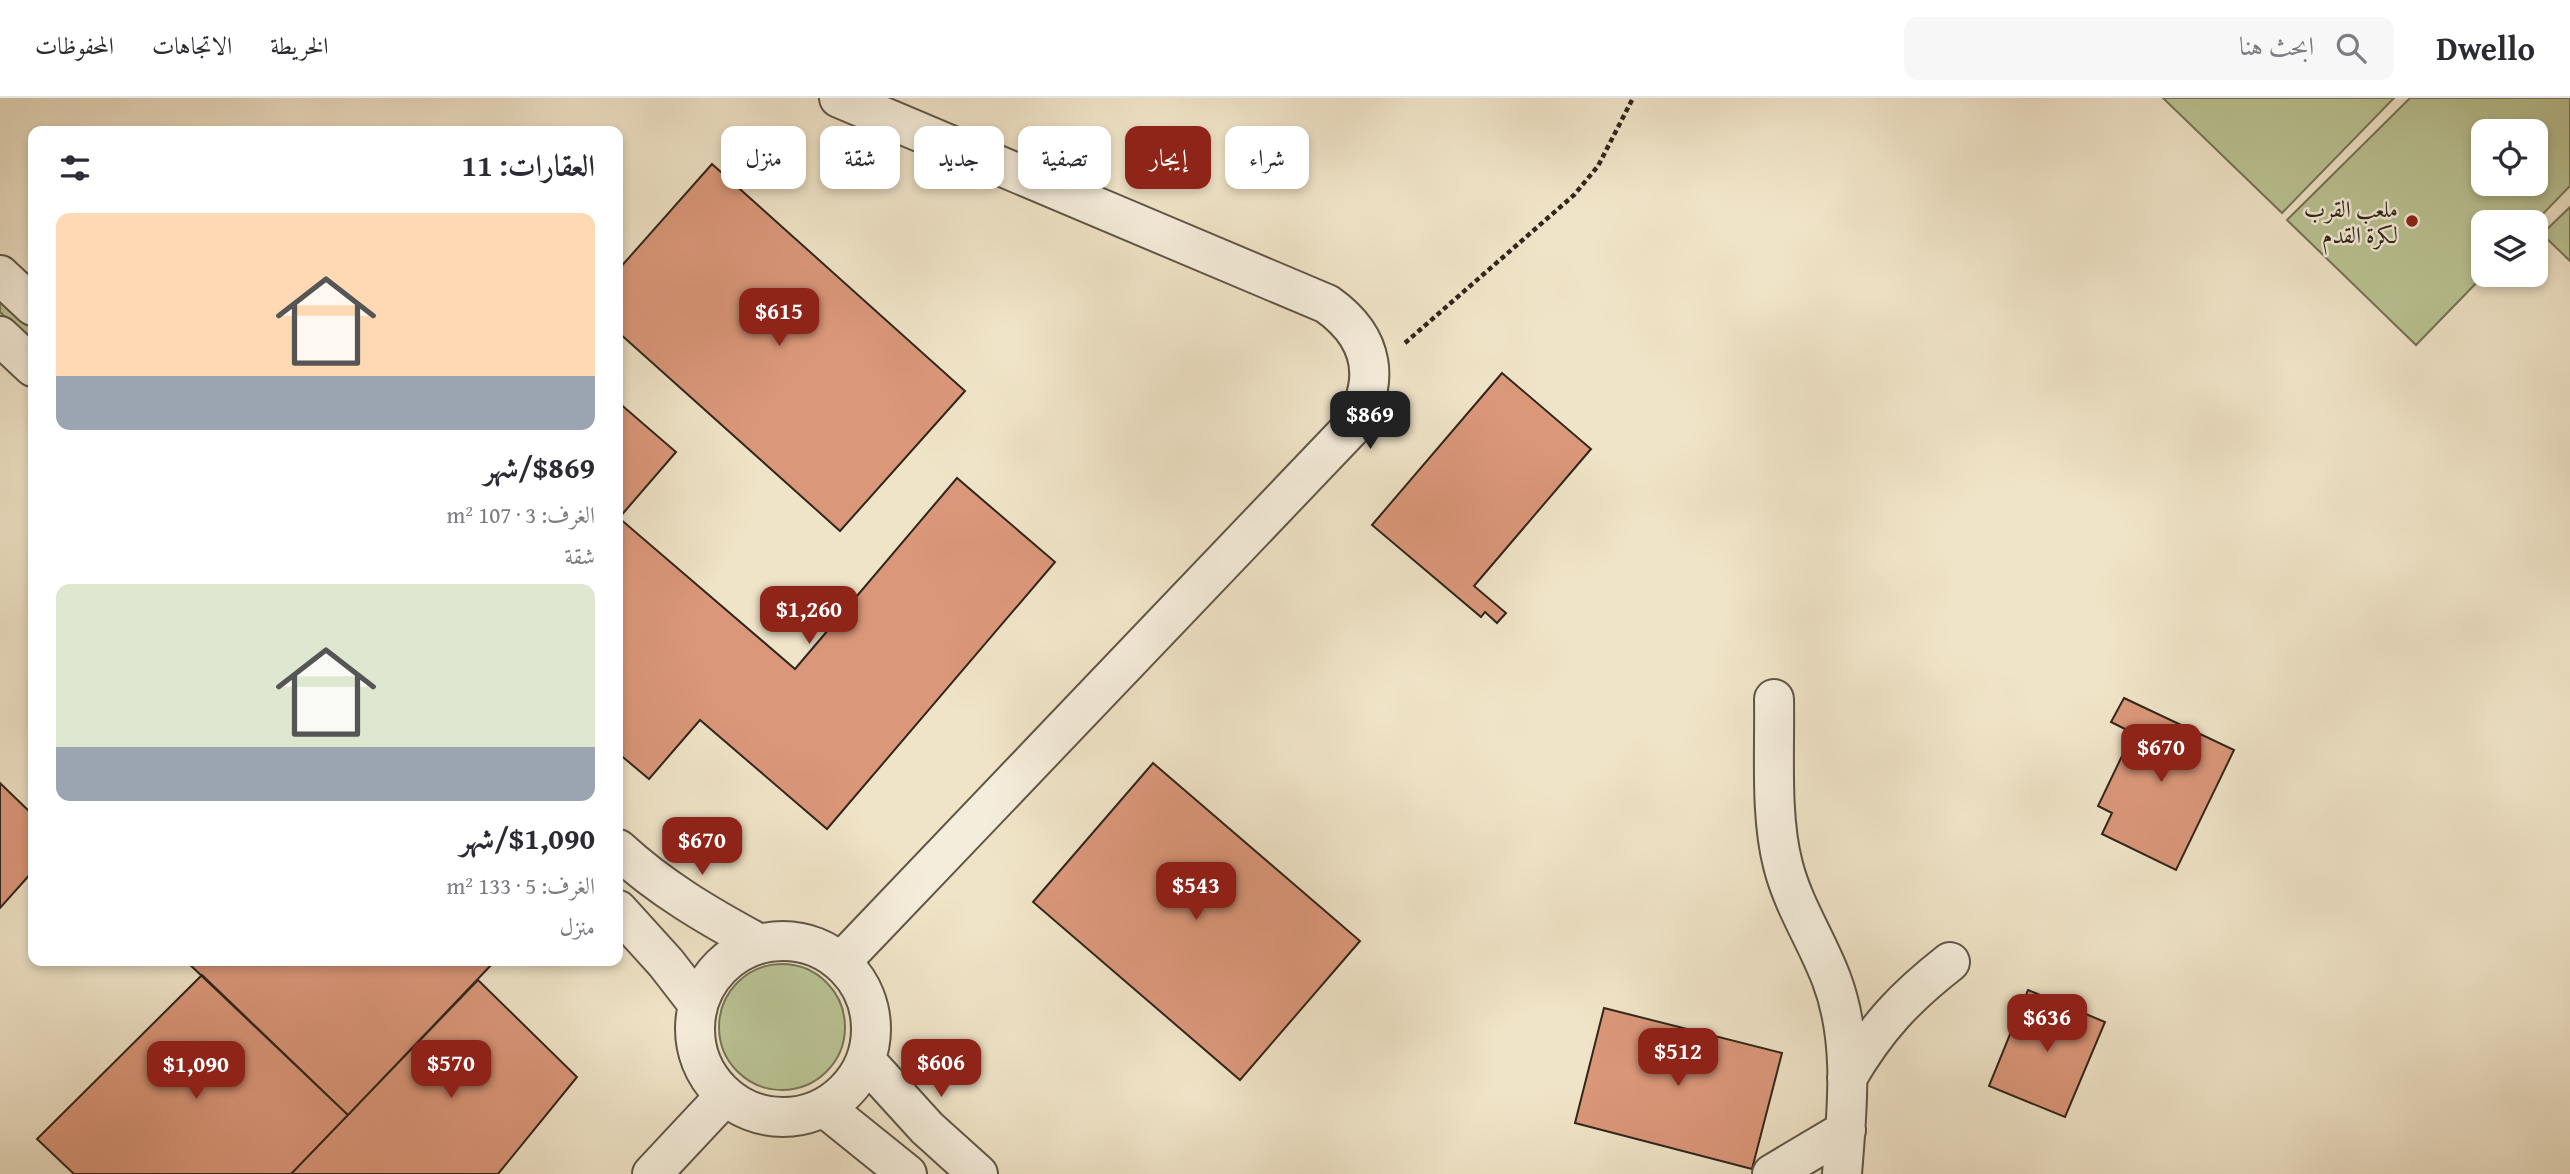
<!DOCTYPE html>
<html lang="ar">
<meta charset="utf-8">
<style>
body{margin:0;font-family:"Gentium Book Plus",Amiri,serif;background:#f7f7f7;color:#2b2b33;direction:rtl;height:100vh;display:flex;flex-direction:column;font-size:26px;white-space:nowrap}
*{box-sizing:border-box;margin:0}
p{font-size:23px;color:#7c7c81}
.icon{flex:none;width:38px;height:38px;fill:none;stroke:currentColor;stroke-width:2;stroke-linecap:round;stroke-linejoin:round}
.map{position:relative;flex:1;overflow:hidden;direction:ltr}
.sheet{position:absolute;left:28px;top:28px;width:595px;height:840px;display:flex;flex-direction:column;background:#fff;border-radius:14px;box-shadow:0 4px 10px #0003;direction:rtl}
.sheet>*{flex:none}
.banner{position:absolute;left:644px;top:28px;width:665px;height:63px;direction:rtl;display:flex;gap:14px}
.controls{position:absolute;left:2471px;top:21px;display:grid;gap:14px}
.controls a{display:grid;place-items:center;width:77px;height:77px;border-radius:14px;background:#fff;box-shadow:0 4px 10px #0003;font-size:35px}
.price{position:absolute;translate:-50% -60px;padding:0 16px;border-radius:14px;background:#8f2418;color:#fff;font-size:23px;line-height:46px;filter:drop-shadow(0 2px 4px #0008)}
.price::after{content:'';position:absolute;left:50%;top:42px;width:21px;height:16px;margin-left:-10px;background:inherit;clip-path:polygon(0 0,100% 0,50% 100%)}
.price.current{background:#222;color:#fff}
ul{padding:0;list-style:none}
li{display:grid;align-content:center;gap:14px;height:371px;padding:0 28px}
li span{display:grid;place-items:center;height:217px;border-radius:14px;color:#555}
li>.icon{margin-inline-start:auto}
span .icon{width:126px;height:126px;fill:#fffc;stroke-width:1}
li b{font-size:30px}
h2{display:flex;justify-content:space-between;align-items:center;height:84px;padding:0 28px;font-size:30px}
.tag{padding:0 24px;border-radius:14px;background:#fff;box-shadow:0 4px 10px #0003;font-size:24px;line-height:63px}
.tag.current{background:#8f2418;color:#fff}
header{display:flex;align-items:center;gap:42px;box-sizing:border-box;height:98px;padding:0 35px;background:#fff;border-bottom:2px solid #e1e1e2}
header strong{font-size:33px}
nav{display:flex;gap:38px;margin-inline-start:auto;font-size:24px}
.search{width:490px;height:63px;background:#f7f7f7;display:flex;align-items:center;gap:18px;box-sizing:border-box;padding:0 24px;border-radius:14px;color:#7c7c81;font-size:26px}
.map>svg:first-child{display:block}
.green{fill:#bbc495;stroke:#767558;stroke-width:2;fill-rule:evenodd}
.building{fill:#db977a;stroke:#30261b;stroke-width:2}
.lines{fill:none;stroke-linecap:round;stroke-linejoin:round}
.minor-casing{stroke:#605646;stroke-width:42}
.path{stroke:#30261b;stroke-width:4.5;stroke-dasharray:5 3.5;stroke-linecap:butt}
.minor{stroke:#f5eddb;stroke-width:38}
.poi-dot{fill:#8f2418;stroke:#f5eddb;stroke-width:2.5}
.labels{text-anchor:middle;dominant-baseline:central;stroke-width:5;stroke-linejoin:round;paint-order:stroke}
.poi-label{font-size:23px;fill:#30261b;stroke:#f5eddb;text-anchor:end}
</style>
<header>
<strong>Dwello</strong>
<div class="search"><svg class="icon" aria-label="search" viewBox="0 0 24 24"><circle cx="10" cy="10" r="6"/><path d="M15 15l6 6"/></svg>ابحث هنا</div>
<nav><a>الخريطة</a><a>الاتجاهات</a><a>المحفوظات</a></nav>
</header>
<div class="map">
<svg width="2570" height="1076" viewBox="0 0 2570 1076">
<rect width="100%" height="100%" fill="#f0e4c8"/>
<filter id="stains"><feTurbulence type="fractalNoise" baseFrequency=".00286" numOctaves="4"/><feColorMatrix values="0 0 0 0 .2 0 0 0 0 .09 0 0 0 0 .02 0 0 0 .5 -.17"/></filter>
<radialGradient id="worn" r=".72"><stop offset=".6" stop-color="#630" stop-opacity="0"/><stop offset="1" stop-color="#630" stop-opacity=".3"/></radialGradient>
<!-- green -->
<path class="green" d="M2163,0H2394L2282,115Z
M2410,0H2570V88L2535,124H2483L2484,177L2416,247L2287,122ZM2536,33V86H2483V33Z
M2570,109V163L2542,136Z
M0,198L33,229V246L0,214Z
M719 929a63 63 0 1 1 126 0a63 63 0 1 1-126 0Z"/>
<!-- building -->
<path class="building" d="M712,66L965,293L840,433L618,234V172Z
M1502,275L1591,351L1474,488L1506,515L1497,525L1485,514L1481,519L1372,427Z
M618,304L676,354L619,420L795,571L957,380L1055,464L827,731L700,622L649,681L618,655Z
M2124,600L2234,652L2176,772L2102,736L2112,715L2098,708L2133,635L2111,624Z
M1153,665L1360,843L1240,982L1033,804Z
M0,685L33,717V773L0,810Z
M186,863H495L348,1017Z
M202,877L348,1017L291,1076H74L37,1041Z
M478,882L577,979L498,1076H291Z
M2028,892L2105,924L2065,1019L1989,988Z
M1604,910L1782,955L1752,1071L1575,1025Z"/>
<g class="lines">
<!-- minor casing -->
<g class="minor-casing">
<path id="minor" d="M839,0L1327,206C1375,240 1382,285 1349,332L841,864
M0,177L33,208
M0,238L33,269
M1774,601C1775,652 1770,718 1783,767C1793,807 1816,841 1831,880C1855,942 1847,1011 1842,1076
M618,751C660,790 708,818 758,845
M618,812L666,865L697,905
M695 931a88 88 0 1 1 176 0a88 88 0 1 1-176 0Z
M866,963L927,1030L978,1076
M1847,980C1877,929 1904,900 1950,864
M825,1010L907,1076
M652,1076L725,998
M1772,1076L1846,1032"/>
</g>
<!-- path -->
<path class="path" d="M1405,245L1574,97L1598,68L1633,0"/>
<!-- minor -->
<use href="#minor" class="minor"/>
</g>
<!-- markers -->
<circle class="poi-dot" cx="2412" cy="123" r="7"/>
<g class="labels">
<!-- poi labels -->
<g class="poi-label">
<text x="2398" y="110">ملعب القرب<tspan x="2398" dy="26">لكرة القدم</tspan></text>
</g>
</g>
<rect width="100%" height="100%" filter="url(#stains)"/>
<rect width="100%" height="100%" fill="url(#worn)"/>
</svg>
<div class="controls">
<a><svg class="icon" aria-label="locate" viewBox="0 0 24 24"><circle cx="12" cy="12" r="6"/><path d="M12 2v4M12 18v4M2 12h4M18 12h4"/></svg></a>
<a><svg class="icon" aria-label="layers" viewBox="0 0 24 24"><path d="M12 4l9 5-9 5-9-5zM3 14l9 5 9-5"/></svg></a>
</div>
<b class="price" style="left:779px;top:250px">$615</b>
<b class="price current" style="left:1370px;top:353px">$869</b>
<b class="price" style="left:809px;top:548px">$1,260</b>
<b class="price" style="left:2161px;top:686px">$670</b>
<b class="price" style="left:702px;top:779px">$670</b>
<b class="price" style="left:1196px;top:824px">$543</b>
<b class="price" style="left:2047px;top:956px">$636</b>
<b class="price" style="left:1678px;top:990px">$512</b>
<b class="price" style="left:941px;top:1001px">$606</b>
<b class="price" style="left:451px;top:1002px">$570</b>
<b class="price" style="left:196px;top:1003px">$1,090</b>
<div class="banner">
<a class="tag">شراء</a>
<a class="tag current">إيجار</a>
<a class="tag">تصفية</a>
<a class="tag">جديد</a>
<a class="tag">شقة</a>
<a class="tag">منزل</a>
</div>
<section class="sheet">
<h2>العقارات: 11<svg class="icon" aria-label="filters" viewBox="0 0 24 24"><path d="M4 7h16M4 17h16"/><circle cx="9" cy="7" r="2"/><circle cx="15" cy="17" r="2"/></svg></h2>
<ul>
<li><span style="background:linear-gradient(#ffd9b3 75%,#9aa5b1 0)"><svg class="icon" aria-label="home" viewBox="0 0 24 24"><path d="M3 11l9-7 9 7M6 9v11h12V9"/></svg></span><div><b>$869/شهر</b><p>الغرف: 3 · 107 m²</p><p>شقة</p></div></li>
<li><span style="background:linear-gradient(#dfe7d0 75%,#9aa5b1 0)"><svg class="icon" aria-label="home" viewBox="0 0 24 24"><path d="M3 11l9-7 9 7M6 9v11h12V9"/></svg></span><div><b>$1,090/شهر</b><p>الغرف: 5 · 133 m²</p><p>منزل</p></div></li>
</ul>
</section>
</div>
